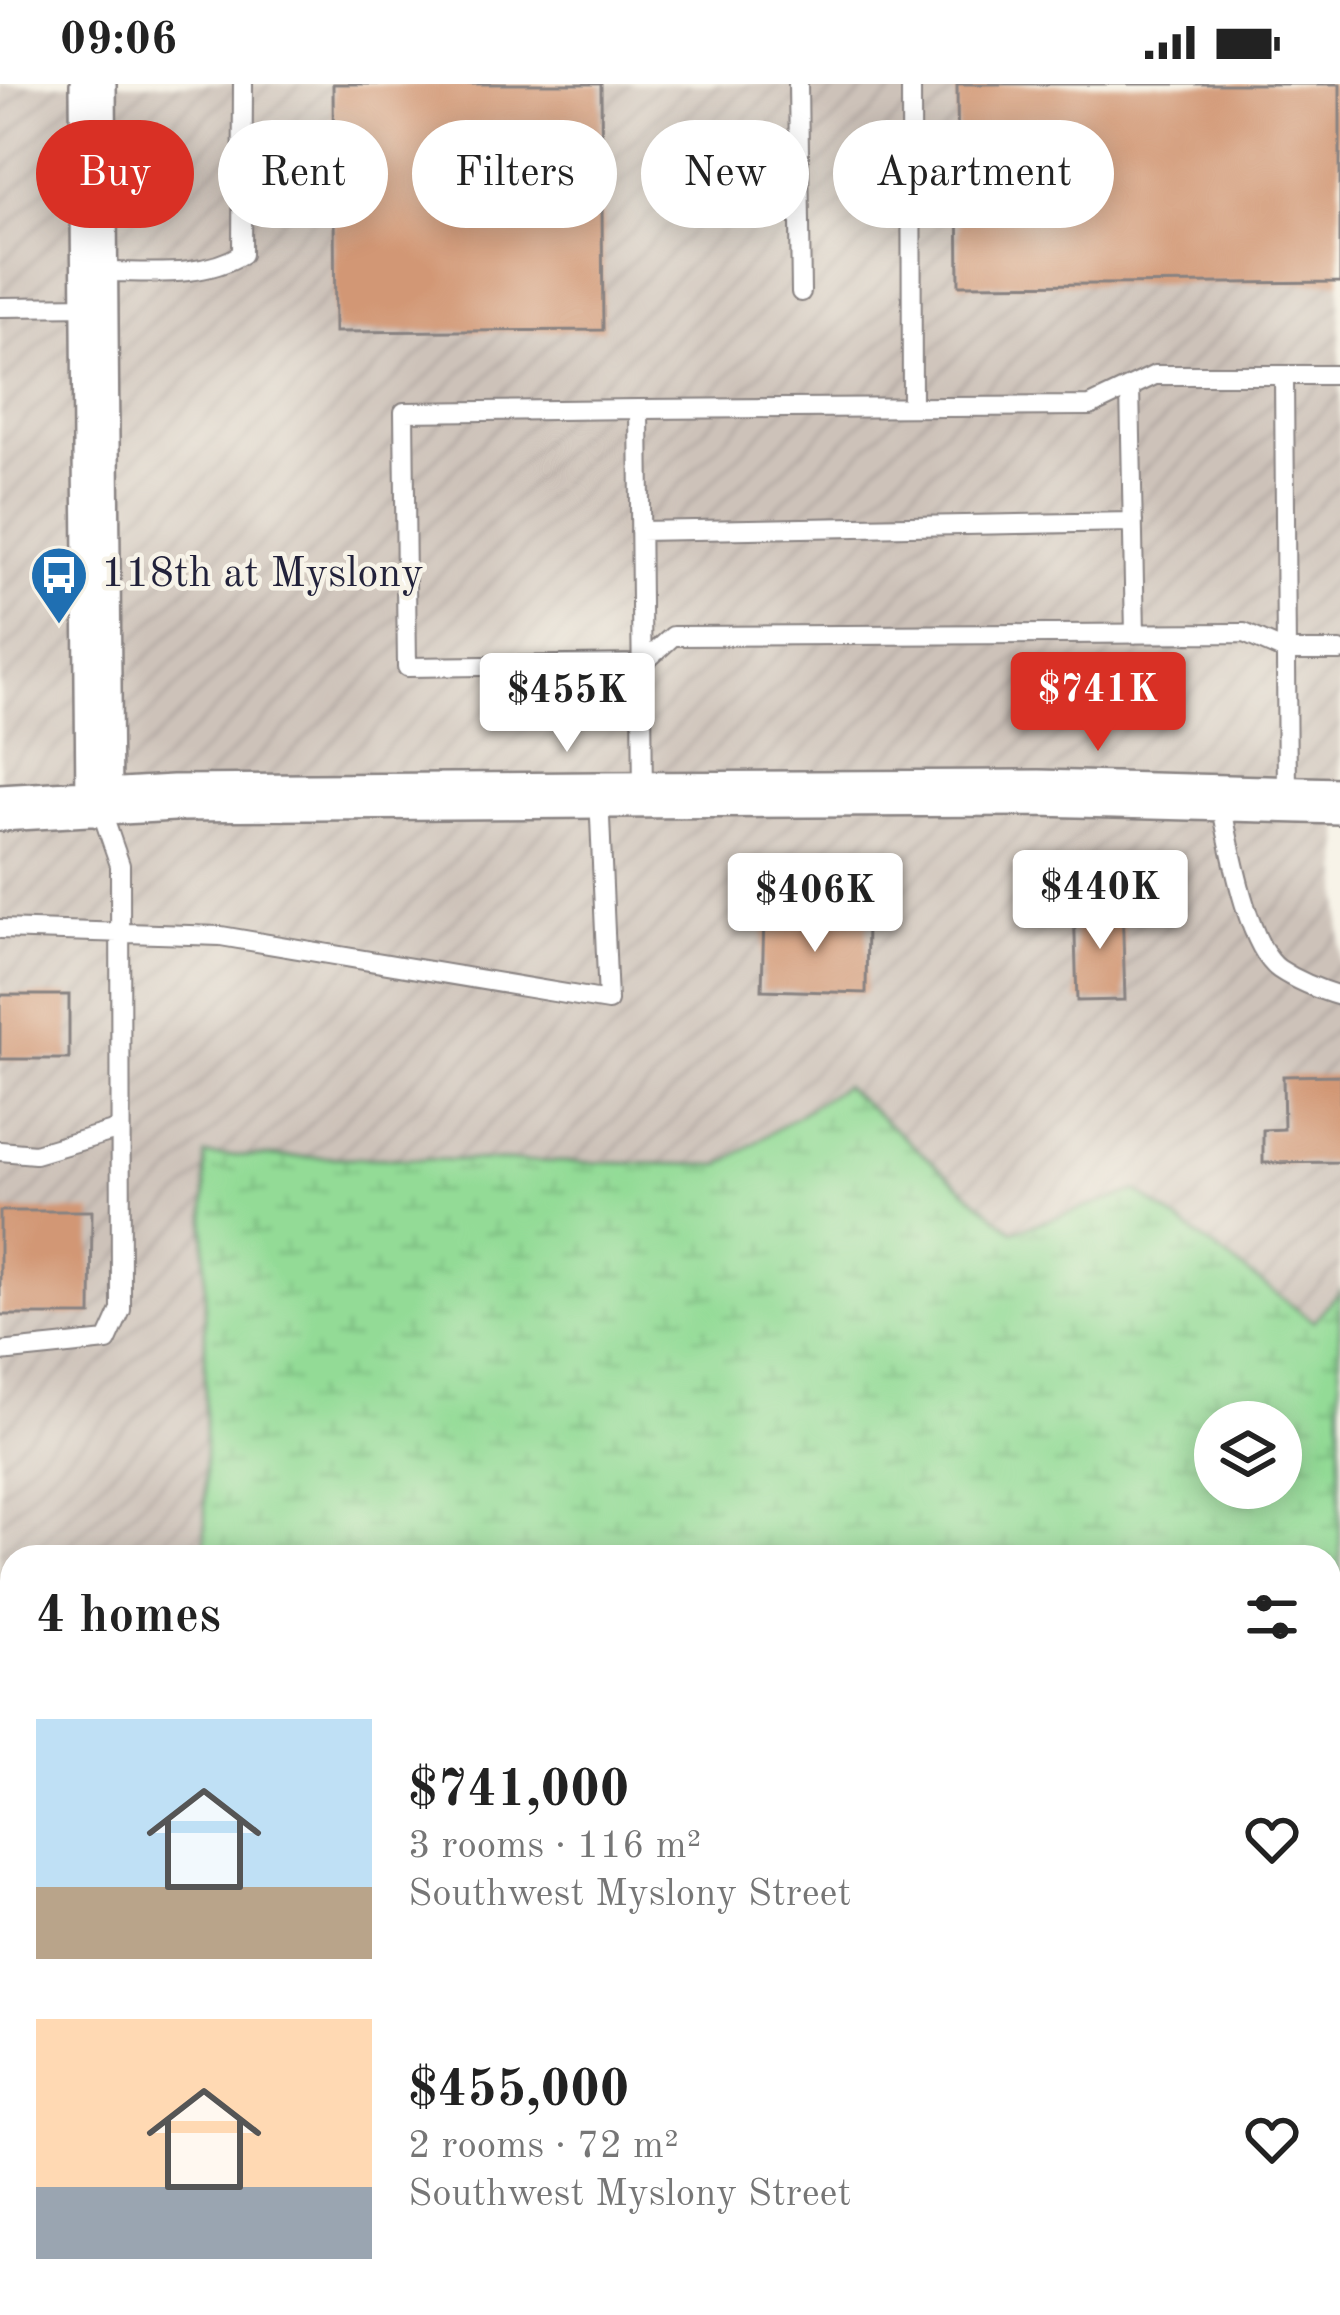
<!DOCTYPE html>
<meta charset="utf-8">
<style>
body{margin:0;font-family:"Old Standard TT",serif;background:#f2f2f2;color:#222;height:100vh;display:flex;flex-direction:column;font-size:45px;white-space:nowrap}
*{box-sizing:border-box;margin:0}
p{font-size:39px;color:#767676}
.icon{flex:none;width:66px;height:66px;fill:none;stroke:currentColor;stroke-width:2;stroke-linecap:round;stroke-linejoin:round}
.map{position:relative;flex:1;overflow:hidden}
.details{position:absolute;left:0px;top:1461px;width:1341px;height:771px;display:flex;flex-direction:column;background:#fff;border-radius:36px 36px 0 0;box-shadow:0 6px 30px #0003}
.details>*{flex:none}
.guide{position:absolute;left:36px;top:36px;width:1269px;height:108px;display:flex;gap:24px}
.tools{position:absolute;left:1194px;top:1317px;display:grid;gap:24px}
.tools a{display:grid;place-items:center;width:108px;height:108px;border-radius:50%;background:#fff;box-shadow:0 6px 30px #0003;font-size:60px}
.price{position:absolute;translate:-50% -102px;padding:0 27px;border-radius:12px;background:#fff;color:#222;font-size:39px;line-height:78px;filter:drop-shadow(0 3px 6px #0008)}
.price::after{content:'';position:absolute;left:50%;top:72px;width:36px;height:27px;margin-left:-18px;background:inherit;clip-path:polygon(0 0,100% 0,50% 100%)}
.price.current{background:#d93025;color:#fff}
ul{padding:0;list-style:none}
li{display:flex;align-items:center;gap:36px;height:300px;padding:0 36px}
li span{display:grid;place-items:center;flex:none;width:336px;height:240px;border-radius:0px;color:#555}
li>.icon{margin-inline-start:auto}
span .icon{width:144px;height:144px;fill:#fffc;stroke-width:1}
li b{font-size:51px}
h2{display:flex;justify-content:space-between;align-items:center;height:144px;padding:0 36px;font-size:51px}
.tag{padding:0 42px;border-radius:54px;background:#fff;box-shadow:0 6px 30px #0003;font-size:42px;line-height:108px}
.tag.current{background:#d93025;color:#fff}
.status{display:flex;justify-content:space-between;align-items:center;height:84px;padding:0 60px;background:#fff;direction:ltr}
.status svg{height:33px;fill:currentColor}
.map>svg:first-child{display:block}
.built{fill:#efd6bc}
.industrial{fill:url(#industrial-furrows)}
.wetland{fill:url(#wetland-marsh);stroke:#5a7e68;stroke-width:3;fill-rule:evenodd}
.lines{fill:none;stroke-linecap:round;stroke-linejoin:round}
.stream{stroke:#6ba1d8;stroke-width:12}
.building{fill:#d29775}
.service-casing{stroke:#898382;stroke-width:22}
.tertiary-casing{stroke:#898382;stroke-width:50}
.service{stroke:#fff;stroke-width:18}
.tertiary{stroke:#fff;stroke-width:45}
.labels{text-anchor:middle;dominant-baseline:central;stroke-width:9;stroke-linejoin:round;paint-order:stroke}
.poi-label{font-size:42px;fill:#22223b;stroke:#f7f3e8;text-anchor:start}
</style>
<div class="status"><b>09:06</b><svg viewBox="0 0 49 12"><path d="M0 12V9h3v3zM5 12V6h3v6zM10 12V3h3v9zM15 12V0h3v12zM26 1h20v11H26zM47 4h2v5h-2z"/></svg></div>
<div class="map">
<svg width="1340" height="2231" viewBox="0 0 1340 2231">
<defs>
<pattern id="industrial-furrows" width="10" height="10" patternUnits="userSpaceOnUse" patternTransform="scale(3)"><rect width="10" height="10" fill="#cdc2b9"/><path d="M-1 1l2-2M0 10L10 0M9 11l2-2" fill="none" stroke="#b0a6a0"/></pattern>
<pattern id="wetland-marsh" width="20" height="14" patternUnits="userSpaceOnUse" patternTransform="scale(3)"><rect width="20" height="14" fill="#93db96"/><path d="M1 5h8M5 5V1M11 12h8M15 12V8" fill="none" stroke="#7ebc82"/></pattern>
</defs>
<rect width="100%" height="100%" fill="#f7f3e8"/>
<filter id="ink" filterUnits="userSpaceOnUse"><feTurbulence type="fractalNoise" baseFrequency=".00833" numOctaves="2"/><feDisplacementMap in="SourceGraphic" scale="24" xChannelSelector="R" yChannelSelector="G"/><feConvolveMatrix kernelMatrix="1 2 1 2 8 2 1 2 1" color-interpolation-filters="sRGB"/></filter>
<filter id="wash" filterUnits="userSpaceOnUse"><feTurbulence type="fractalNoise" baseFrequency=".004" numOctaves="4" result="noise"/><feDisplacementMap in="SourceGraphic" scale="48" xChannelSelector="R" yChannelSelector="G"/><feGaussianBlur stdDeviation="2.7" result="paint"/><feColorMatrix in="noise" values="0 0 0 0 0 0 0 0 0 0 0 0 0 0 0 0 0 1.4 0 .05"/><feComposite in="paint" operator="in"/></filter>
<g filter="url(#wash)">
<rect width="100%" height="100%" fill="#f0e4c9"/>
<!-- built -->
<path class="built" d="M1340,1603V2231H546L551,2220H1329V1605Z"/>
<!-- industrial -->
<path class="industrial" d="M0,0H1340V1207L1313,1238L1137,1108L1013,1147L844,1002L720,1081L206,1071L205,1473H12V1550H0Z"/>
<!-- wetland -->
<path class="wetland" d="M844,1002L1013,1147L1137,1107L1313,1237L1340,1207V1603L1329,1605V1473H205V1071L720,1081ZM1215,1338H1281V1404H1215Z
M0,1550H12V1668H0Z
M376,2220H551L546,2231H372Z"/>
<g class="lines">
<!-- stream -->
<path class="stream" d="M1329,1585L1340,1586
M498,2231L505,2220"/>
</g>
<g id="blocks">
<!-- building -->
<path class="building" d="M333,0H601L603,246L335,248Z
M957,0H1340V198L959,201Z
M1122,819L1125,916L1077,917L1074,820Z
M764,833L867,836L866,909L762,906Z
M0,911H69V975H0Z
M1340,991V1078L1263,1079V1046L1284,1045L1283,992Z
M0,1127H92L91,1231H0Z
M1329,1755H1340V1901H1329Z
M760,2220H1266L1304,2229L750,2231Z"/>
</g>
</g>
<g filter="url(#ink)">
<use href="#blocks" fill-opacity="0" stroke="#898382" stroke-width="3"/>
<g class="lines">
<!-- service casing -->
<g class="service-casing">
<path id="service" d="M798,0L801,208
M911,0L912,323
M97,188C144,187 200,196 242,170L243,0
M0,223L95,222
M1284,291H1340
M1130,303L1135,550
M639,325L1090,322L1155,291H1284L1287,714
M640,447L1133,438
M643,711C642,582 640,454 639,325L404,328L407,583L642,580L673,552L1244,549L1285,567H1340
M1220,715C1229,756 1246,861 1279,885C1297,897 1320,906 1340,912
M0,845L221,852L608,917L599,711
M0,1067L35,1070L120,1045
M0,1268L107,1257L121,1226L120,781L99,720
M1329,1703H1340
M0,1810H12
M1329,1967L1340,1970
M271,2231L275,2220"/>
</g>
<!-- tertiary casing -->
<g class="tertiary-casing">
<path id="tertiary" d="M93,0L99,720
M0,724L174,714L599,711L1039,709L1340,717"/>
</g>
<!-- service -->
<use href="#service" class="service"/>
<!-- tertiary -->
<use href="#tertiary" class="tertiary"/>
</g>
</g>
<!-- icons -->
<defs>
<g id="bus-pin" transform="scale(3)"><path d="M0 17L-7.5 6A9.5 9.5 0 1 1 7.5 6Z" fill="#1f6fb2" stroke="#f7f3e8"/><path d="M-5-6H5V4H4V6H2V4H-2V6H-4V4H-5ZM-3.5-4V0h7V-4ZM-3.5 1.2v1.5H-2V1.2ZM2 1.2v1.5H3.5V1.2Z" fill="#fff"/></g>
</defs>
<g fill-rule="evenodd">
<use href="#bus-pin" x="59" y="491"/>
</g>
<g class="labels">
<!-- poi labels -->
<g class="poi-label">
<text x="101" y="491">118th at Myslony</text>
</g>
</g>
</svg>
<div class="tools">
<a><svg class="icon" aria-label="layers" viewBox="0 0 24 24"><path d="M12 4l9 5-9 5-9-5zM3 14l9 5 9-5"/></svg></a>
</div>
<b class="price current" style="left:1098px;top:670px">$741K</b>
<b class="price" style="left:567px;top:671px">$455K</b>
<b class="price" style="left:1100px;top:868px">$440K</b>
<b class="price" style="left:815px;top:871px">$406K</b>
<div class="guide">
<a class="tag current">Buy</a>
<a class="tag">Rent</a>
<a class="tag">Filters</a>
<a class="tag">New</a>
<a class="tag">Apartment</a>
</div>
<section class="details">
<h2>4 homes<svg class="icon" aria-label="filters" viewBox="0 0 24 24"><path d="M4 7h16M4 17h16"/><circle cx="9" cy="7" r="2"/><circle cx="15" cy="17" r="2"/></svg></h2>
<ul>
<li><span style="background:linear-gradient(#bfe0f5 70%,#b9a48a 0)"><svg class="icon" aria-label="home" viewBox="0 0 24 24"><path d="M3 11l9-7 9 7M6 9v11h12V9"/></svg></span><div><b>$741,000</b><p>3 rooms · 116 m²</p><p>Southwest Myslony Street</p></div><svg class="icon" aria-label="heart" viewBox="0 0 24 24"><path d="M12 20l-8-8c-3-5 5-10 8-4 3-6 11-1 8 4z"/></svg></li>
<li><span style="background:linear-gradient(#ffd9b3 70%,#9aa5b1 0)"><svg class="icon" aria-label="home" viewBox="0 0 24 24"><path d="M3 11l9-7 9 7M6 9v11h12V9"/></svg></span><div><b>$455,000</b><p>2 rooms · 72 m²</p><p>Southwest Myslony Street</p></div><svg class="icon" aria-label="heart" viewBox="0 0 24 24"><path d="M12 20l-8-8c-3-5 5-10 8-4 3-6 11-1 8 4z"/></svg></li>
</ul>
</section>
</div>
